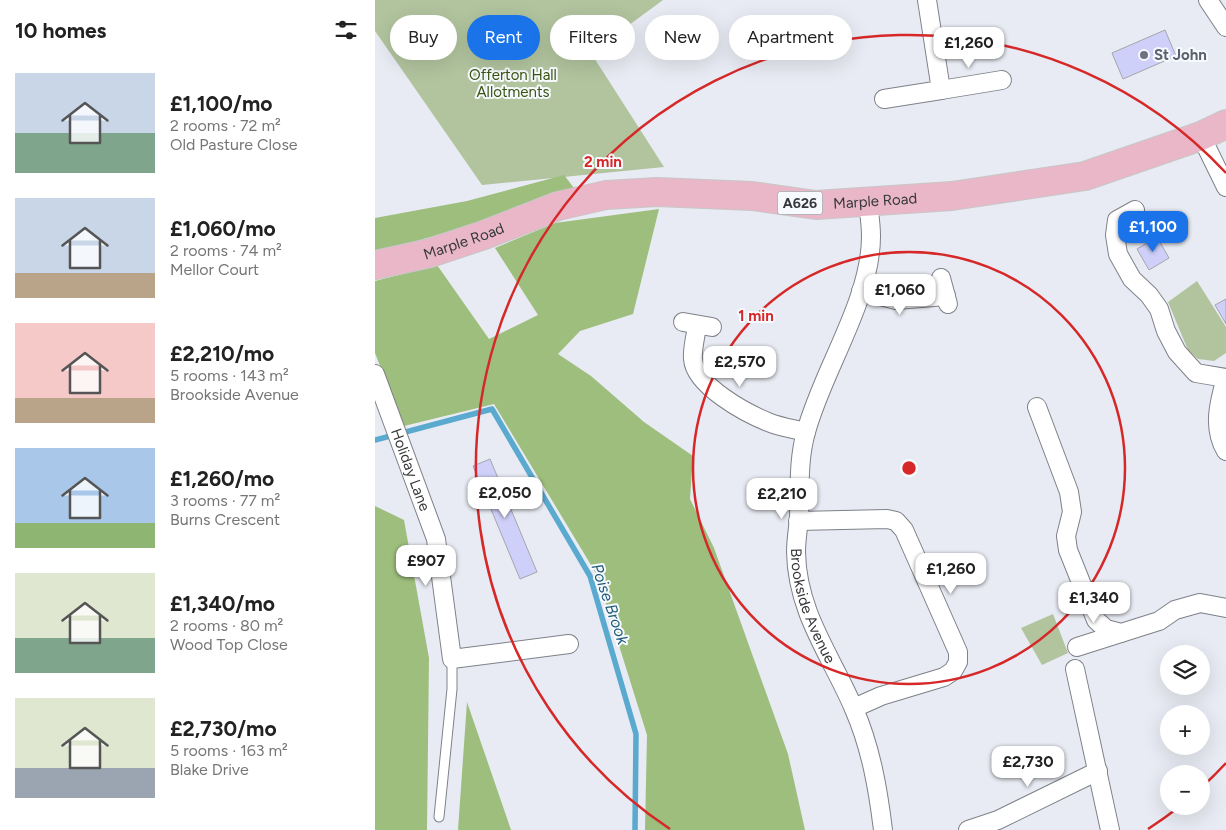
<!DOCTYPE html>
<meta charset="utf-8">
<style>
body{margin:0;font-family:Figtree,sans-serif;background:#f6f6f6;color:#222;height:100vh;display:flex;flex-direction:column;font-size:19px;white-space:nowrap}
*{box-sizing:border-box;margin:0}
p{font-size:16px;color:#767676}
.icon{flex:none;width:28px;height:28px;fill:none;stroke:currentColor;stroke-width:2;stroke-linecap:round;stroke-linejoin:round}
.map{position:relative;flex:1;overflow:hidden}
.panel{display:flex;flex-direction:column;background:#fff;width:375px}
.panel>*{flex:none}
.banner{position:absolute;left:15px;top:15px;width:475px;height:45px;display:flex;gap:10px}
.buttons{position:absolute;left:785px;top:645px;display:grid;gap:10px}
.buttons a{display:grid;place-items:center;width:50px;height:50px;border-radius:50%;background:#fff;box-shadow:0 5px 20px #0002;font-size:25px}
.price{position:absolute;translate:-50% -42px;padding:0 11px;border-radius:10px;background:#fff;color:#222;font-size:16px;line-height:32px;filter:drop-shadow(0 1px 2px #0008)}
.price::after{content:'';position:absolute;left:50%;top:30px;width:15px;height:11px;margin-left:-8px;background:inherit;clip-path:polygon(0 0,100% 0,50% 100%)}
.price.active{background:#1a73e8;color:#fff}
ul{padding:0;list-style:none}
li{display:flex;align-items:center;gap:15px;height:125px;padding:0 15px}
li span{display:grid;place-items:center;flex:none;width:140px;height:100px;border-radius:0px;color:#555}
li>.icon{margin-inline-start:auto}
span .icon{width:60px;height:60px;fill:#fffc;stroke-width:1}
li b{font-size:21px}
h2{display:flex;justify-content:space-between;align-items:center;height:60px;padding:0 15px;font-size:21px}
.tag{padding:0 18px;border-radius:22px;background:#fff;box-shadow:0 5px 20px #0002;font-size:18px;line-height:45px}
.tag.active{background:#1a73e8;color:#fff}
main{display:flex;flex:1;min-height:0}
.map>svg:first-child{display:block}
.green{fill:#b1c49e}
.forest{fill:#9dbe7c}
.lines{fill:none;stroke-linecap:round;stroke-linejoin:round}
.stream{stroke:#5aa9cf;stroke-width:5.5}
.building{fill:#cfd0f9;stroke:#a4a5ac}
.lane-casing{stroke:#7e8188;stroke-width:11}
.street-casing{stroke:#7e8188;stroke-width:20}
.primary-casing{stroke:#c7c7c8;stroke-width:30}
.lane{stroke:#fff;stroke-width:9}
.street{stroke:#fff;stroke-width:18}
.primary{stroke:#e9b7c7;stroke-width:28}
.ring{fill:none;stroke:#d62828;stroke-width:2.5}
.worship-dot{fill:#6b7280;stroke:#f6f9fe;stroke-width:2}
.labels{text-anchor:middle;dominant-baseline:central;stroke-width:4;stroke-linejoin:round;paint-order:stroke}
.shield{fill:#f6f9fe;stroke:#707175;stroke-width:1}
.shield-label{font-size:14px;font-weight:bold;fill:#36373a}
.worship-label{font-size:15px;font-weight:bold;fill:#5b616d;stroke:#f6f9fe;text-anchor:start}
.park-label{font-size:15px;fill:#38540e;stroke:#f6f9fe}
.street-label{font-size:15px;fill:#36373a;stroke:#f6f9fe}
.water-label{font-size:16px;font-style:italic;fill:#215d79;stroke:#f6f9fe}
.centre{fill:#d62828;stroke:#f6f9fe;stroke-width:2.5}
.ring-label{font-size:15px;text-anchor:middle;font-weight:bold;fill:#d62828;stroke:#f6f9fe;stroke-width:4;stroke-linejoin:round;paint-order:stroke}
</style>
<main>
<section class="panel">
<h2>10 homes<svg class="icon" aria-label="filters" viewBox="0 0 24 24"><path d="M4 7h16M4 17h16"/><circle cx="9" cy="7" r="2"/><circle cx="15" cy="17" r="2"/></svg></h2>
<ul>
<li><span style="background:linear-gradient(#c9d6e8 60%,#7fa58c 0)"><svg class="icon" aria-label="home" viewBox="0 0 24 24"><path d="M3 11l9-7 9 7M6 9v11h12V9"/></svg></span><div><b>£1,100/mo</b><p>2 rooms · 72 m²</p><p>Old Pasture Close</p></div></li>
<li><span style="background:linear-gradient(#c9d6e8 75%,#b9a48a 0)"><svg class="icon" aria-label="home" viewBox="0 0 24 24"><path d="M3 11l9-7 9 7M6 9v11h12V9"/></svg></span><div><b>£1,060/mo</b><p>2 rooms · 74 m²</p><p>Mellor Court</p></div></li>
<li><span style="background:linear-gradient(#f6c9c9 75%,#b9a48a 0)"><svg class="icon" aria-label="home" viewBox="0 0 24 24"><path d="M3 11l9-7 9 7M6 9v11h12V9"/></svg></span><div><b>£2,210/mo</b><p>5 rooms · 143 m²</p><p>Brookside Avenue</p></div></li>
<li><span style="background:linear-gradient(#a9c7e8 75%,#8fb573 0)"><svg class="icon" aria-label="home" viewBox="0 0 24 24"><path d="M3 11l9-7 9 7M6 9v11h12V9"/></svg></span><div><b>£1,260/mo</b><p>3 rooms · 77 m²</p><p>Burns Crescent</p></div></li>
<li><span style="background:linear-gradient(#dfe7d0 65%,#7fa58c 0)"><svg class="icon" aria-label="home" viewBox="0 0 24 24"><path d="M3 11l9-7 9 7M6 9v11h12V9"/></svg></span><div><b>£1,340/mo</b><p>2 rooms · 80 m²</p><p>Wood Top Close</p></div></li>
<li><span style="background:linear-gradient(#dfe7d0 70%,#9aa5b1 0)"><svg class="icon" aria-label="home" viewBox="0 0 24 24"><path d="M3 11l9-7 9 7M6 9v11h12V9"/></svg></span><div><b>£2,730/mo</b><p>5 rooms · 163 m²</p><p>Blake Drive</p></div></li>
</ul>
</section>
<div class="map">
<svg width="851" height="830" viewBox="0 0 851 830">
<rect width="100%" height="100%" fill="#e8ebf3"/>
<!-- green -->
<path class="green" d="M0,0H288L216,53L289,167L107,185L0,31Z
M822,281L851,327V353L839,361L823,359L813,350L793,302Z
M678,614L693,653L667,665L646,628Z"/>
<!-- forest -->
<path class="forest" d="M189,175L199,188C133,212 68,236 0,252V218L92,201Z
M284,209L258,314L205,331L183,354L216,376L269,422L318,456L315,499L339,548L413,754L430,830H270L272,735L222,575L119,404L29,426L0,353V281L62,265L114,339L163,315L120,248L180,223Z
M0,506L29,520L54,658L52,830H0Z
M92,702L136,830H83Z"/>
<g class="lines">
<!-- stream -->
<path class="stream" d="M0,440L117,409L215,576L261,734L260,830"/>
</g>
<!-- building -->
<path class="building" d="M790,30L801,56L748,79L737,53Z
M782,237L794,258L774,270L762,249Z
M851,299V324L840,305Z
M115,459L162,572L145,579L98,466Z"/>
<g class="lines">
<!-- lane casing -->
<g class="lane-casing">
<path id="lane" d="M64,817L77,689V659"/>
</g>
<!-- street casing -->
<g class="street-casing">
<g id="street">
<path d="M833,0L851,27"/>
<path d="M566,90L627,80"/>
<path d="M509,99L566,90L552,0"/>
<path d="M826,136L851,187"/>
<path id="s1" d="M493,202C494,213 496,224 496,236C496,301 448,369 431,432C423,460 425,489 424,518C423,529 421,541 421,552C422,613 457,657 479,709C496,748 503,789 508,830"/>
<path d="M760,210L742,220L740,235L743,254L757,279L774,295L784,309L791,331L802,352L821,373L851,378C844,402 837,428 851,451"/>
<path d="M566,278L573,304"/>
<path d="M486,291L521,300L571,296"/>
<path d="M308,322L337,327"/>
<path d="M322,325C321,336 317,348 318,359C320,386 371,413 393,422C405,427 419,429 431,432"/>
<path id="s2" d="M0,374L61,539L77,659L194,644"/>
<path d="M662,407L694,492L697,512L691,536L693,550L721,620L731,629L746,633L784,621L800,610L825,603L851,608"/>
<path d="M423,521L512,519L521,521L529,530L583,652V662L578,671L569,677L506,696L479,708"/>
<path d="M702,647L746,633"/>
<path d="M700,669L735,830"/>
<path d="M593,830L623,820L723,771"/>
</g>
</g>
<!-- primary casing -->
<g class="primary-casing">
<g id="primary">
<path id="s3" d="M0,265L55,253L109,235L183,206L231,195L282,192L377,196L441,205L577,196L710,176L826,136L851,124"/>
</g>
</g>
<!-- lane -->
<use href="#lane" class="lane"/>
<!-- street -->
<use href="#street" class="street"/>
<!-- primary -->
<use href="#primary" class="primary"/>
</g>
<!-- distance rings -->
<g class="ring">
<circle cx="534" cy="468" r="216"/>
<path d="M851 763A433 433 0 0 1 827 787M804 807A433 433 0 0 1 773 829M295 829A433 433 0 1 1 851 173"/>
</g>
<!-- markers -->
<circle class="worship-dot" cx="769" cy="55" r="5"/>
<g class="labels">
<!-- shield labels -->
<rect class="shield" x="402.5" y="191.5" width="45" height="23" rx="4"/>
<g class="shield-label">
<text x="425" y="203">A626</text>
</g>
<!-- worship labels -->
<g class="worship-label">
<text x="779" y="55">St John</text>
</g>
<!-- park labels -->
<g class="park-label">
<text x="138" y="75">Offerton Hall<tspan x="138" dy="17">Allotments</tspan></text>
</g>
<!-- street labels -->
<g class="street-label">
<text stroke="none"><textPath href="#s3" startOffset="512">Marple Road</textPath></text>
<text stroke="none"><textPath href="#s3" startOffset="92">Marple Road</textPath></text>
<text stroke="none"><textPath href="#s2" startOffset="102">Holiday Lane</textPath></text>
<text stroke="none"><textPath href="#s1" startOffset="419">Brookside Avenue</textPath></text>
</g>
<!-- water labels -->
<g class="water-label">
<text transform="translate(235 604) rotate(71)">Poise Brook</text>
</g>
</g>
<circle cx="534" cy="468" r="8" class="centre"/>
<g class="ring-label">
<text x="228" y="167">2 min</text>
<text x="381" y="321">1 min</text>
</g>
</svg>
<div class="buttons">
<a><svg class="icon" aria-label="layers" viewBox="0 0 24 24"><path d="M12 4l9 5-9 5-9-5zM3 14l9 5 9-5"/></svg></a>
<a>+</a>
<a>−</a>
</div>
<b class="price" style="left:594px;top:69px">£1,260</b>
<b class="price active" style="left:778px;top:253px">£1,100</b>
<b class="price" style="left:525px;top:316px">£1,060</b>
<b class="price" style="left:365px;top:388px">£2,570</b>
<b class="price" style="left:130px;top:519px">£2,050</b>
<b class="price" style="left:407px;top:520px">£2,210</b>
<b class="price" style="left:51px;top:587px">£907</b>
<b class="price" style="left:576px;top:595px">£1,260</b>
<b class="price" style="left:719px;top:624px">£1,340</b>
<b class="price" style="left:653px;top:788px">£2,730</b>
<div class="banner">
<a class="tag">Buy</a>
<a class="tag active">Rent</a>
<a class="tag">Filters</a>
<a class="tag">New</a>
<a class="tag">Apartment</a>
</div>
</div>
</main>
